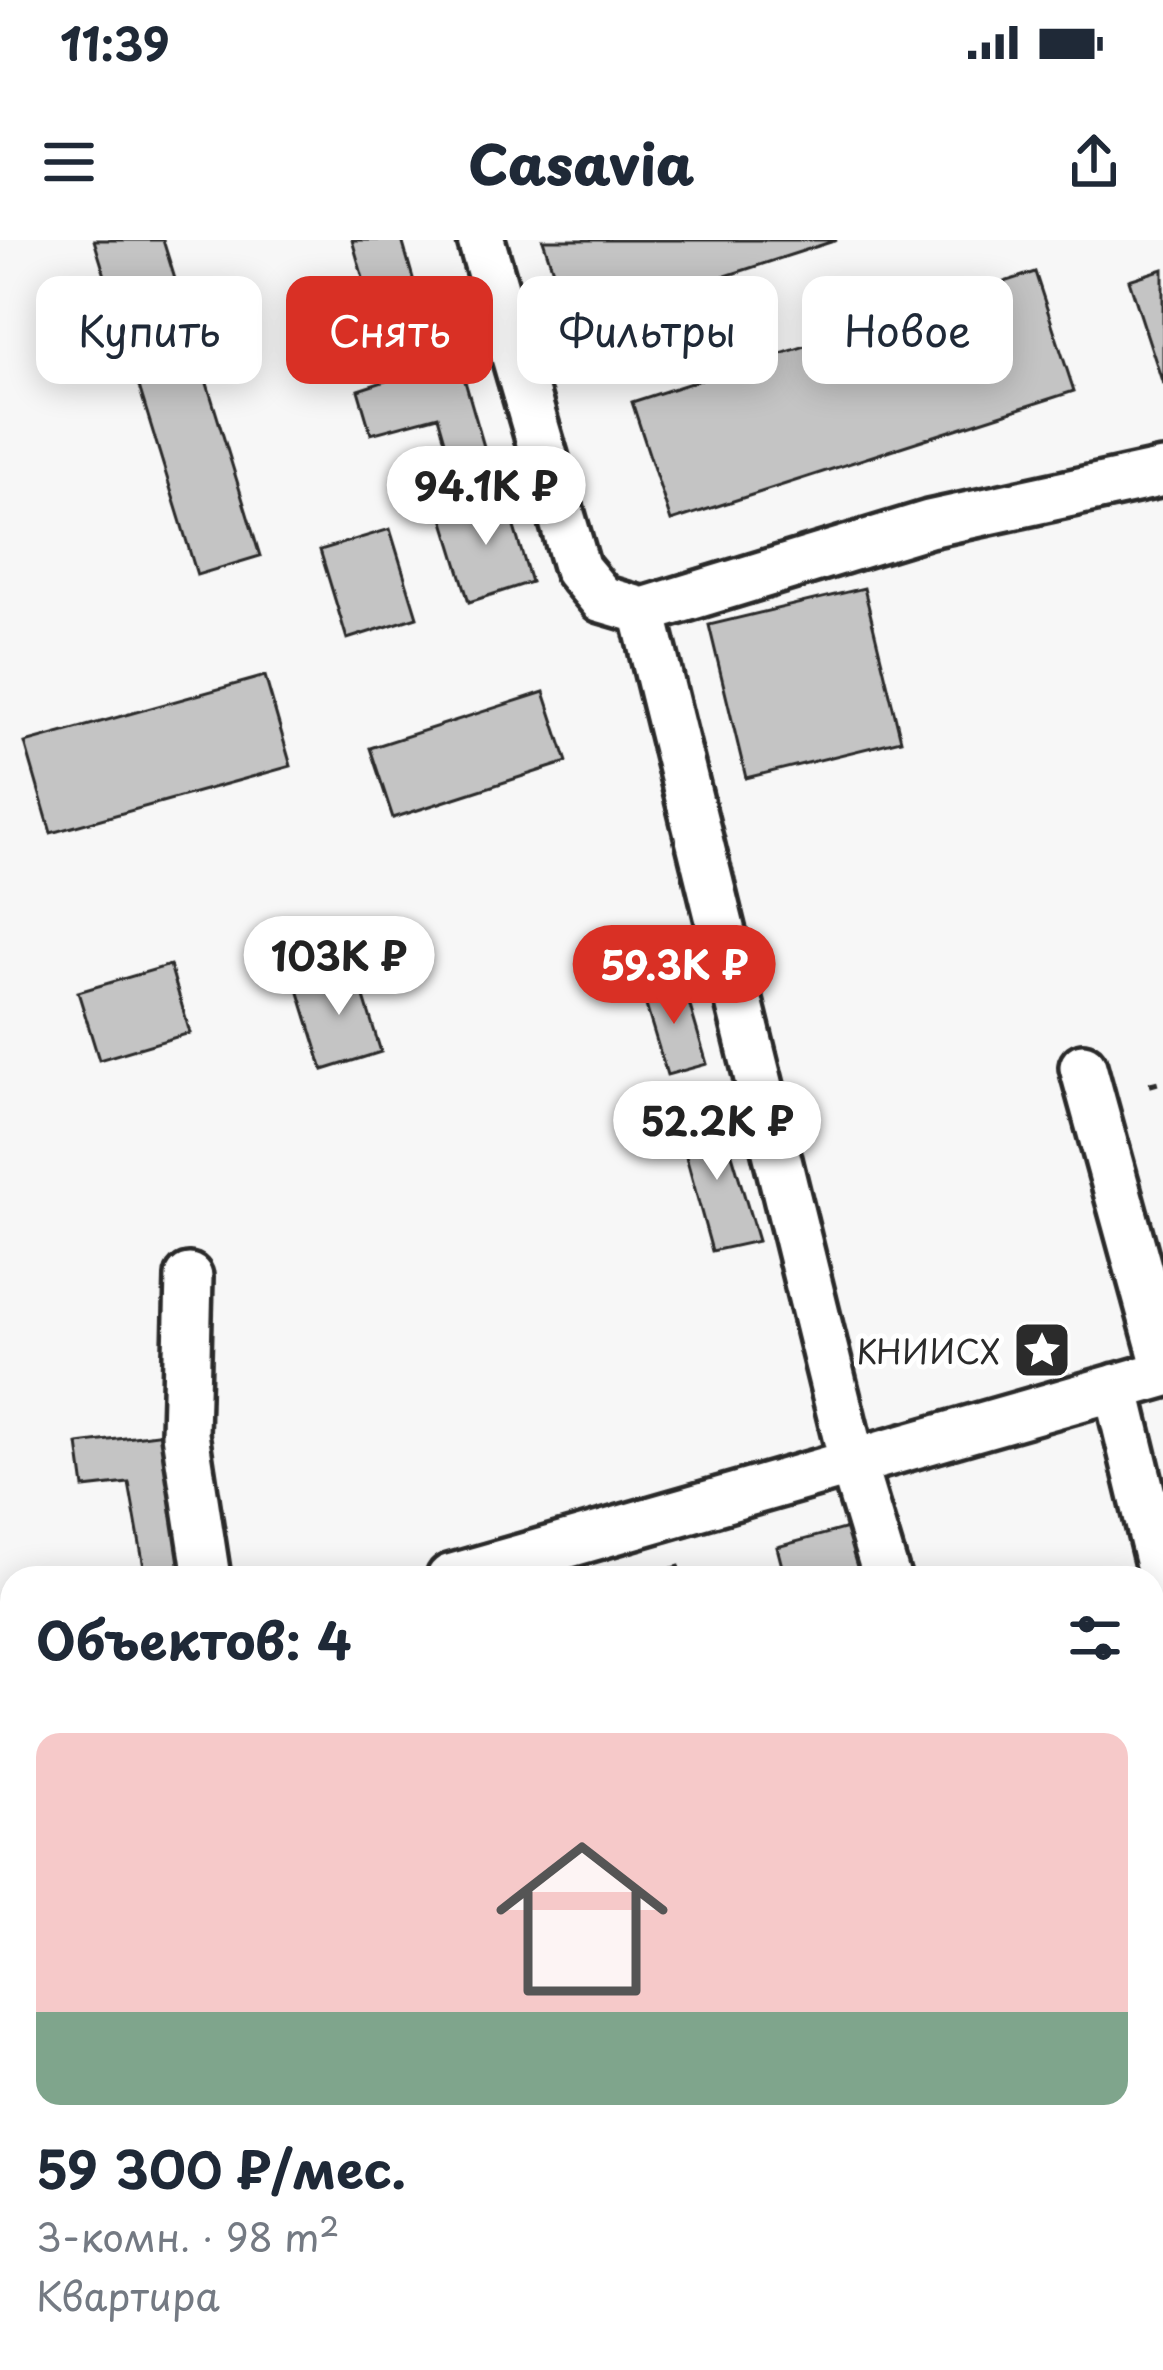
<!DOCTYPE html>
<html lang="ru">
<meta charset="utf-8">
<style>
body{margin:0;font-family:"Playpen Sans",sans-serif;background:#f2f2f3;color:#1f2937;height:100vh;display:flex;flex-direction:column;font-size:45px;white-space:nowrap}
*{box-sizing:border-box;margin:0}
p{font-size:39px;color:#747a83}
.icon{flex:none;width:66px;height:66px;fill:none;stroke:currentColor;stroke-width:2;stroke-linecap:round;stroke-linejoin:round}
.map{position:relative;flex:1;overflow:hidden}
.sheet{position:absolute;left:0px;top:1326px;width:1164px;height:804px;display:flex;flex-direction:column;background:#fff;border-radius:36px 36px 0 0;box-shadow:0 6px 30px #0003}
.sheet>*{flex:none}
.hud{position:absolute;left:36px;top:36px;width:1092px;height:108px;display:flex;gap:24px}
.price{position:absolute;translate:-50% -102px;padding:0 27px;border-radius:42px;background:#fff;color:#222;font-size:39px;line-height:78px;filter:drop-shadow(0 3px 6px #0008)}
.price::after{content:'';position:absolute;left:50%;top:72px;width:36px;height:27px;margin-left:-18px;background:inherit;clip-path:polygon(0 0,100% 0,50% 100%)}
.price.active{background:#d93025;color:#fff}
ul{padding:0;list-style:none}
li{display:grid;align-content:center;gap:24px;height:636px;padding:0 36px}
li+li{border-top:3px solid #e0e1e3}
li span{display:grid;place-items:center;height:372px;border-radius:24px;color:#555}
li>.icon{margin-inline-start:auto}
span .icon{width:216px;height:216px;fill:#fffc;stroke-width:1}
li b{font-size:51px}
h2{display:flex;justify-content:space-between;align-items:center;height:144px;padding:0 36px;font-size:51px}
.tag{padding:0 42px;border-radius:24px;background:#fff;box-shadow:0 6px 30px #0003;font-size:42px;line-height:108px}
.tag.active{background:#d93025;color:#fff}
.status{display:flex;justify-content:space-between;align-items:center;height:84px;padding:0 60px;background:#fff;direction:ltr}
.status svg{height:33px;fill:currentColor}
header{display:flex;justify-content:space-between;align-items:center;height:156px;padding:0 36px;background:#fff;font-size:54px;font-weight:800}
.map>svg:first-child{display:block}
.green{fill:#d9d9d9;stroke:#828282;stroke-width:3}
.building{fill:#c4c4c4;stroke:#2b2b2b;stroke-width:3}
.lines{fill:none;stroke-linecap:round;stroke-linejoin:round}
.minor-casing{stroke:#2b2b2b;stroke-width:54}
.path{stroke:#2b2b2b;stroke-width:6;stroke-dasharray:9 9;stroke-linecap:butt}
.minor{stroke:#fff;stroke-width:45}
.labels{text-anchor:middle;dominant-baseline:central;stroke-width:10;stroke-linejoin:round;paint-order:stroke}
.poi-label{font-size:33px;fill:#2b2b2b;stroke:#fff;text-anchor:end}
</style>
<div class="status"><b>11:39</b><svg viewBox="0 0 49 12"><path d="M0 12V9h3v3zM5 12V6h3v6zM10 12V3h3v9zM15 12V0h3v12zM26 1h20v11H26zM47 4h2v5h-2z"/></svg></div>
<header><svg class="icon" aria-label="menu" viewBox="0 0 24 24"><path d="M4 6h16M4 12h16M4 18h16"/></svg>Casavia<svg class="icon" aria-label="share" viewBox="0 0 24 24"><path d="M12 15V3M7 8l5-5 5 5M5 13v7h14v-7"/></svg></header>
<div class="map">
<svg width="1163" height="2130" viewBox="0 0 1163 2130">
<rect width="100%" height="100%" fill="#f7f7f7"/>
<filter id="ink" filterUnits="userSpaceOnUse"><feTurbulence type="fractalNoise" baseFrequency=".00833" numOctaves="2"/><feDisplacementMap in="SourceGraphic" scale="24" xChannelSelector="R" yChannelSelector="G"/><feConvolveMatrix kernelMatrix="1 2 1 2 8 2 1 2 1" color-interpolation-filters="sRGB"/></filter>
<g filter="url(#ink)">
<!-- green -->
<path class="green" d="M909,2118H1032L1036,2130H913Z"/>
<!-- building -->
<path class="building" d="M94,0H163L260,316L197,335Z
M352,0H402L439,129L460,124L494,241L459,250L438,176L371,194L358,150L392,139Z
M543,0H837L571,86Z
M1163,29V144L1129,40Z
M1035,32L1074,151L671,281L632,162Z
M504,255L531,342L469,362L442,275Z
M390,289L417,377L347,399L320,310Z
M864,348L901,500L746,538L709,385Z
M265,436L291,526L51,593L25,503Z
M544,452L567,522L393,578L370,508Z
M170,725L190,793L99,820L78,752Z
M354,725L381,812L323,830L296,743Z
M682,739L707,824L667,835L641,749Z
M720,874L758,1001L712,1011L677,884Z
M165,1193L187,1324L145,1333L129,1243L84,1248L78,1204Z
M858,1285L872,1338H785L777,1307Z
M679,1326L682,1338H636Z
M1160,1362L1163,1460L1152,1463V1364Z
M1163,1651V1767L1152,1724V1654Z"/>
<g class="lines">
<!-- minor casing -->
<g class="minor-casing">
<path id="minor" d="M481,0L577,329L602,359L643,371L853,1225L887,1338
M643,371L929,284L1163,233
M1083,827L1163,1118
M189,1037L185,1194L207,1338
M1116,1147L1163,1341
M450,1338L1163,1134
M0,1460L12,1457
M1152,1497L1163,1493
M1152,1800L1153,1803"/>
</g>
<!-- path -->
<path class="path" d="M1149,845L1163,841"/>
<!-- minor -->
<use href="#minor" class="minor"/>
</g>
</g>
<!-- icons -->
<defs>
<g id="sight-square" transform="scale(3)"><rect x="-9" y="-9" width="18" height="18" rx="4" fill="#2b2b2b" stroke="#fff"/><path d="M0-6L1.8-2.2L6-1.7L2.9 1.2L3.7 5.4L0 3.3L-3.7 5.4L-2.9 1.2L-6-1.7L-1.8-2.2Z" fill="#fff"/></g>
</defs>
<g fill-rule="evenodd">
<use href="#sight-square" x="1042" y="1110"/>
</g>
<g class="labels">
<!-- poi labels -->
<g class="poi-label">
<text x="1000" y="1110">КНИИСХ</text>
</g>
</g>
</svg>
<b class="price" style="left:486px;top:308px">94.1K ₽</b>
<b class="price" style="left:339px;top:778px">103K ₽</b>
<b class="price active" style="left:674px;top:787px">59.3K ₽</b>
<b class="price" style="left:717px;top:943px">52.2K ₽</b>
<div class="hud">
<a class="tag">Купить</a>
<a class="tag active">Снять</a>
<a class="tag">Фильтры</a>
<a class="tag">Новое</a>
</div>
<section class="sheet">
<h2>Объектов: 4<svg class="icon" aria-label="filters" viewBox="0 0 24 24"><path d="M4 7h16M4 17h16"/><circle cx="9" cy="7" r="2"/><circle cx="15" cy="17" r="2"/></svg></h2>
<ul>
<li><span style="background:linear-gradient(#f6c9c9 75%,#7fa58c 0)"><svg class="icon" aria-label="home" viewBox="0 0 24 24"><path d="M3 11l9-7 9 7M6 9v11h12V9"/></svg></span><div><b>59 300 ₽/мес.</b><p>3-комн. · 98 m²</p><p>Квартира</p></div></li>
</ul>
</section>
</div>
